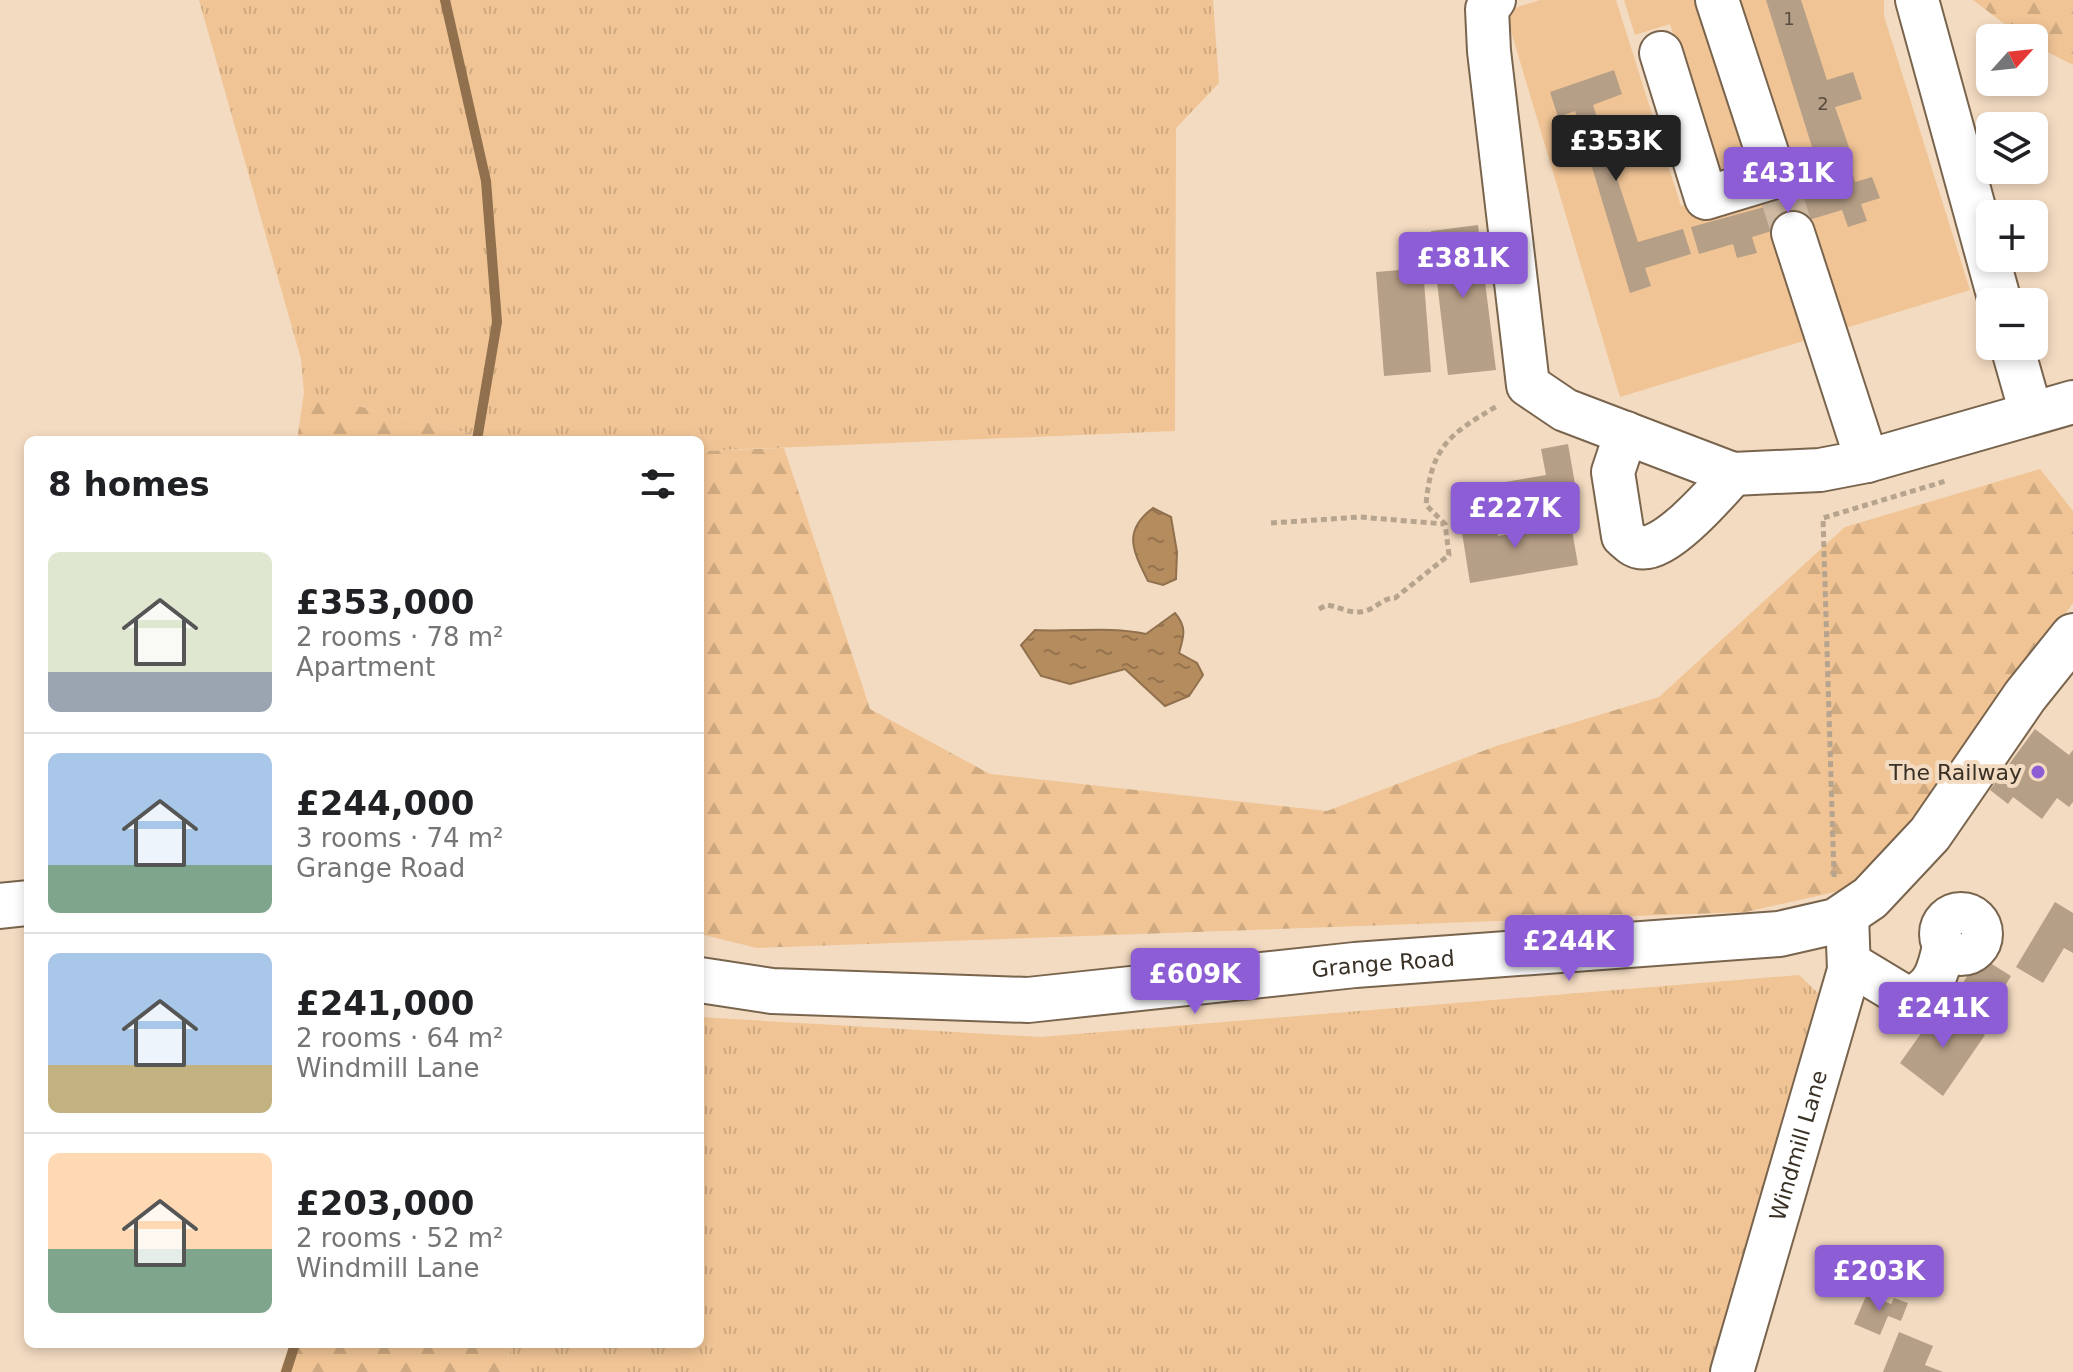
<!DOCTYPE html>
<meta charset="utf-8">
<style>
body{margin:0;font-family:"DejaVu Sans",sans-serif;background:#f6f6f6;color:#202124;height:100vh;display:flex;flex-direction:column;font-size:30px;white-space:nowrap}
*{box-sizing:border-box;margin:0}
p{font-size:26px;color:#757577}
.icon{flex:none;width:44px;height:44px;fill:none;stroke:currentColor;stroke-width:2;stroke-linecap:round;stroke-linejoin:round}
.map{position:relative;flex:1;overflow:hidden}
.side{position:absolute;left:24px;top:436px;width:680px;height:912px;display:flex;flex-direction:column;background:#fff;border-radius:12px;box-shadow:0 4px 12px #0003}
.side>*{flex:none}
.needle{width:52px;rotate:63deg}
.buttons{position:absolute;left:1976px;top:24px;display:grid;gap:16px}
.buttons a{display:grid;place-items:center;width:72px;height:72px;border-radius:12px;background:#fff;box-shadow:0 4px 12px #0003;font-size:40px}
.price{position:absolute;translate:-50% -68px;padding:0 18px;border-radius:8px;background:#8d5dd6;color:#fff;font-size:26px;line-height:52px;filter:drop-shadow(0 2px 4px #0008)}
.price::after{content:'';position:absolute;left:50%;top:48px;width:24px;height:18px;margin-left:-12px;background:inherit;clip-path:polygon(0 0,100% 0,50% 100%)}
.price.active{background:#222;color:#fff}
ul{padding:0;list-style:none}
li{display:flex;align-items:center;gap:24px;height:200px;padding:0 24px}
li+li{border-top:2px solid #e0e0e0}
li span{display:grid;place-items:center;flex:none;width:224px;height:160px;border-radius:12px;color:#555}
li>.icon{margin-inline-start:auto}
span .icon{width:96px;height:96px;fill:#fffc;stroke-width:1}
li b{font-size:34px}
h2{display:flex;justify-content:space-between;align-items:center;height:96px;padding:0 24px;font-size:34px}
.map>svg:first-child{display:block}
.grass{fill:url(#grass-tufts)}
.forest{fill:url(#forest-firs)}
.garden{fill:#f0c495}
.water{fill:url(#water-ripples);stroke:#90704d;stroke-width:2}
.lines{fill:none;stroke-linecap:round;stroke-linejoin:round}
.stream{stroke:#90704d;stroke-width:10}
.building{fill:#b69f87}
.minor-tunnel{stroke:#ceb9a2;stroke-width:42;stroke-dasharray:42 21;stroke-linecap:butt}
.minor-casing{stroke:#79644d;stroke-width:46}
.major-casing{stroke:#79644d;stroke-width:48}
.path{stroke:#b7a48f;stroke-width:5;stroke-dasharray:6 4;stroke-linecap:butt}
.minor{stroke:#fff;stroke-width:42}
.major{stroke:#fff;stroke-width:44}
.poi-dot{fill:#8d5dd6;stroke:#f3dbc1;stroke-width:3}
.labels{text-anchor:middle;dominant-baseline:central;stroke-width:8;stroke-linejoin:round;paint-order:stroke}
.number-label{font-size:18px;fill:#584c3e}
.poi-label{font-size:22px;fill:#393026;stroke:#f3dbc1;text-anchor:end}
.street-label{font-size:22px;fill:#393026;stroke:#f3dbc1}
</style>
<div class="map">
<svg width="2073" height="1372" viewBox="0 0 2073 1372">
<defs>
<pattern id="grass-tufts" width="24" height="20" patternUnits="userSpaceOnUse" patternTransform="scale(2)"><rect width="24" height="20" fill="#f0c495"/><path d="M3 7l-1-3M5 7V3M7 7l1-3M15 17l-1-3M17 17v-4M19 17l1-3" fill="none" stroke="#cfa980"/></pattern>
<pattern id="forest-firs" width="22" height="20" patternUnits="userSpaceOnUse" patternTransform="scale(2)"><rect width="22" height="20" fill="#f0c495"/><path d="M5 1l3.5 6h-7zM16 11l3.5 6h-7z" fill="#cfa980"/></pattern>
<pattern id="water-ripples" width="26" height="14" patternUnits="userSpaceOnUse" patternTransform="scale(2)"><rect width="26" height="14" fill="#b58c5e"/><path d="M2 4q2-2 4 0t4 0M15 11q2-2 4 0t4 0" fill="none" stroke="#94734d"/></pattern>
</defs>
<rect width="100%" height="100%" fill="#f3dbc1"/>
<!-- grass -->
<path class="grass" d="M199,0H1213L1219,83L1176,128L1175,431L700,451V440H498L304,393L301,359Z
M1799,975L1818,993L1716,1372H503L513,1344H700V1017L1041,1037Z"/>
<!-- forest -->
<path class="forest" d="M1973,0H2073V65L2034,45V38H2023Z
M304,393L498,440H297Z
M784,448L870,709L990,774L1327,811L1496,746L1659,697L1845,527L2040,469L2073,511V603L1920,814L1844,890L1746,912L757,948L700,934V451Z
M290,1344H513L503,1372H280Z"/>
<!-- garden -->
<path class="garden" d="M1540,0H1616L1681,206L1775,177L1738,0H1884V16L1970,290L1620,397L1505,11Z
M1624,0H1707L1757,159L1718,172L1670,24L1635,35Z"/>
<!-- water -->
<path class="water" d="M1153,508L1171,517L1177,552L1176,579L1163,585L1148,581C1133,551 1122,531 1153,508Z
M1175,613C1187,627 1184,636 1179,653L1197,663L1203,675L1189,696L1165,706L1125,669L1070,684L1041,676L1021,645L1035,630C1072,632 1111,626 1146,634Z"/>
<g class="lines">
<!-- stream -->
<path class="stream" d="M445,0L486,181L497,322L477,440
M286,1372L295,1344"/>
</g>
<!-- building -->
<path class="building" d="M1766,0H1801L1827,80L1853,72L1862,99L1835,107L1851,153L1817,163Z
M1614,70L1622,94L1593,105L1638,242L1683,229L1691,254L1645,268L1651,286L1630,293L1575,111L1558,117L1550,92Z
M1850,166L1855,182L1872,177L1880,198L1861,204L1867,221L1848,227L1842,210L1752,237L1757,253L1737,258L1733,244L1699,254L1691,227L1834,188L1830,172Z
M1478,225L1496,370L1448,375L1431,231Z
M1423,268L1431,372L1384,376L1376,272Z
M1568,444L1577,495L1504,509L1499,483L1546,475L1541,449Z
M1495,515L1498,536L1571,524L1578,565L1470,583L1460,520Z
M2035,729L2069,755L2073,750V802L2069,807L2057,798L2042,819L2013,797L2008,804L1990,790Z
M2055,902L2073,913V953L2064,948L2043,983L2016,967Z
M1979,956L2011,976L1992,1008L1960,988Z
M1942,1004L1985,1035L1943,1096L1900,1063Z
M1867,1294L1891,1304L1894,1298L1908,1303L1901,1321L1888,1316L1880,1335L1854,1324Z
M1899,1332L1933,1346L1925,1365L1943,1372H1883Z"/>
<g class="lines">
<!-- minor-tunnel -->
<path class="minor-tunnel" d="M1780,192L1793,233"/>
<!-- minor casing -->
<g class="minor-casing">
<g id="minor">
<path d="M1494,0L1487,9L1489,51L1528,385L1565,410L1733,474L1820,470L1867,461L2073,402"/>
<path d="M1917,0L2000,302"/>
<path d="M1661,53L1706,198L1775,177L1717,0"/>
<path d="M1793,233L1867,461"/>
<path d="M2012,346L2031,413"/>
<path d="M1626,433L1613,472L1623,536C1628,540 1633,546 1639,547C1664,554 1717,492 1733,474"/>
<circle cx="1961" cy="934" r="20"/>
<path d="M1849,963L1907,998C1934,991 1939,970 1944,946"/>
<path id="s1" d="M1732,1372L1849,970L1847,916"/>
</g>
</g>
<!-- major casing -->
<g class="major-casing">
<g id="major">
<path d="M0,906L28,903"/>
<path id="s2" d="M700,980L772,991L1028,1000L1355,965L1779,934L1836,921L1870,898L1930,834L2025,696L2073,636"/>
</g>
</g>
<!-- path -->
<path class="path" d="M1271,523L1360,517L1444,524
M1319,609L1327,605C1341,607 1351,615 1365,611C1377,608 1382,598 1395,598L1449,555L1445,524L1426,505C1431,446 1450,434 1497,406
M1834,877L1823,518L1946,481"/>
<!-- minor -->
<use href="#minor" class="minor"/>
<!-- major -->
<use href="#major" class="major"/>
</g>
<!-- markers -->
<circle class="poi-dot" cx="2038" cy="772" r="8"/>
<g class="labels">
<!-- number labels -->
<g class="number-label">
<text x="1789" y="18">1</text>
<text x="1823" y="103">2</text>
</g>
<!-- poi labels -->
<g class="poi-label">
<text x="2022" y="772">The Railway</text>
</g>
<!-- street labels -->
<g class="street-label">
<text stroke="none"><textPath href="#s2" startOffset="686">Grange Road</textPath></text>
<text stroke="none"><textPath href="#s1" startOffset="236">Windmill Lane</textPath></text>
</g>
</g>
</svg>
<div class="buttons">
<a><svg class="needle" viewBox="-14 -14 28 28"><path d="M0-13l5 13h-10z" fill="#e53935"/><path d="M0 13l5-13h-10z" fill="#757577"/></svg></a>
<a><svg class="icon" aria-label="layers" viewBox="0 0 24 24"><path d="M12 4l9 5-9 5-9-5zM3 14l9 5 9-5"/></svg></a>
<a>+</a>
<a>−</a>
</div>
<b class="price active" style="left:1616px;top:183px">£353K</b>
<b class="price" style="left:1788px;top:215px">£431K</b>
<b class="price" style="left:1463px;top:300px">£381K</b>
<b class="price" style="left:1515px;top:550px">£227K</b>
<b class="price" style="left:1569px;top:983px">£244K</b>
<b class="price" style="left:1195px;top:1016px">£609K</b>
<b class="price" style="left:1943px;top:1050px">£241K</b>
<b class="price" style="left:1879px;top:1313px">£203K</b>
<section class="side">
<h2>8 homes<svg class="icon" aria-label="filters" viewBox="0 0 24 24"><path d="M4 7h16M4 17h16"/><circle cx="9" cy="7" r="2"/><circle cx="15" cy="17" r="2"/></svg></h2>
<ul>
<li><span style="background:linear-gradient(#dfe7d0 75%,#9aa5b1 0)"><svg class="icon" aria-label="home" viewBox="0 0 24 24"><path d="M3 11l9-7 9 7M6 9v11h12V9"/></svg></span><div><b>£353,000</b><p>2 rooms · 78 m²</p><p>Apartment</p></div></li>
<li><span style="background:linear-gradient(#a9c7e8 70%,#7fa58c 0)"><svg class="icon" aria-label="home" viewBox="0 0 24 24"><path d="M3 11l9-7 9 7M6 9v11h12V9"/></svg></span><div><b>£244,000</b><p>3 rooms · 74 m²</p><p>Grange Road</p></div></li>
<li><span style="background:linear-gradient(#a9c7e8 70%,#c2b280 0)"><svg class="icon" aria-label="home" viewBox="0 0 24 24"><path d="M3 11l9-7 9 7M6 9v11h12V9"/></svg></span><div><b>£241,000</b><p>2 rooms · 64 m²</p><p>Windmill Lane</p></div></li>
<li><span style="background:linear-gradient(#ffd9b3 60%,#7fa58c 0)"><svg class="icon" aria-label="home" viewBox="0 0 24 24"><path d="M3 11l9-7 9 7M6 9v11h12V9"/></svg></span><div><b>£203,000</b><p>2 rooms · 52 m²</p><p>Windmill Lane</p></div></li>
</ul>
</section>
</div>
